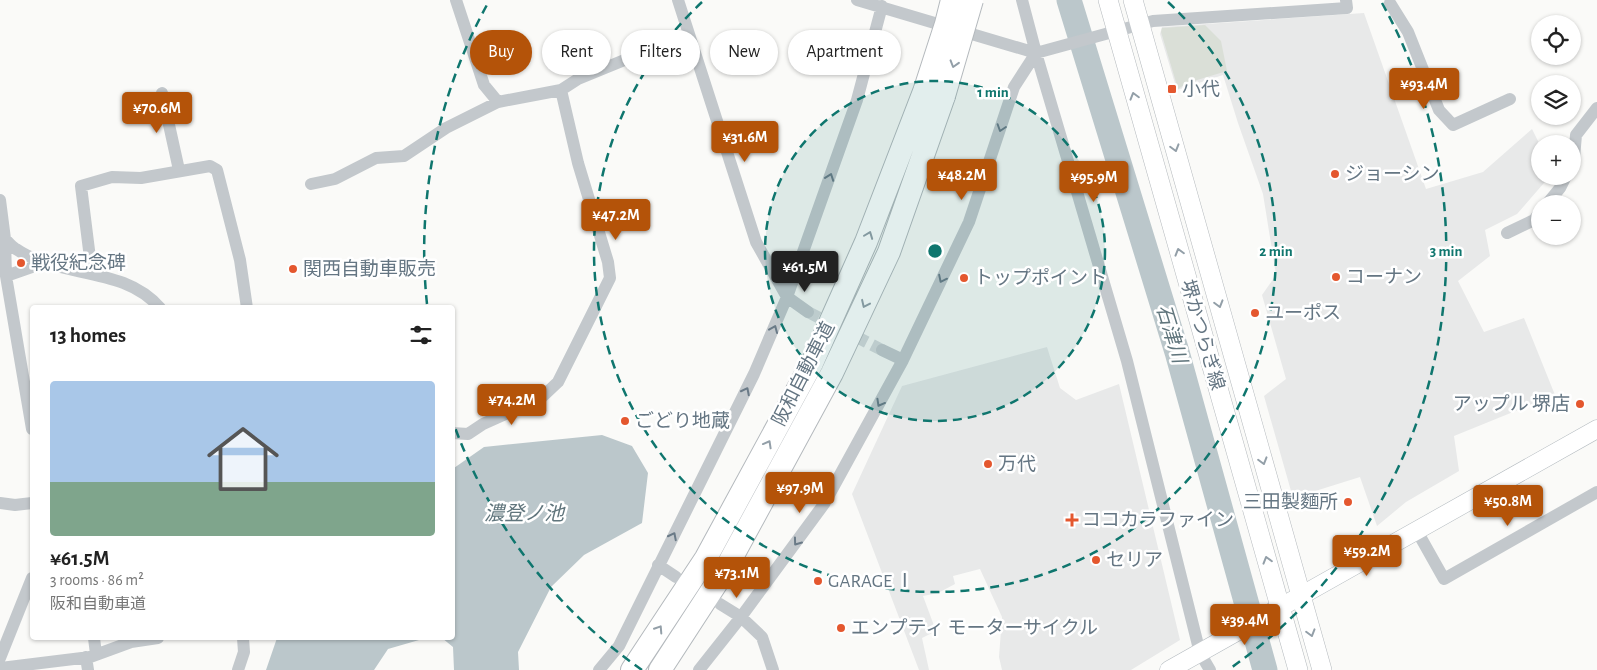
<!DOCTYPE html>
<meta charset="utf-8">
<style>
body{margin:0;font-family:"Alegreya Sans","Noto Sans JP",sans-serif;background:#f2f2f2;color:#222;height:100vh;display:flex;flex-direction:column;font-size:19px;white-space:nowrap}
*{box-sizing:border-box;margin:0}
p{font-size:16px;color:#767676}
.icon{flex:none;width:28px;height:28px;fill:none;stroke:currentColor;stroke-width:2;stroke-linecap:round;stroke-linejoin:round}
.map{position:relative;flex:1;overflow:hidden}
.panel{position:absolute;left:30px;top:305px;width:425px;height:335px;display:flex;flex-direction:column;background:#fff;border-radius:5px;box-shadow:0 1px 4px #0004}
.panel>*{flex:none}
.top-card{position:absolute;left:470px;top:30px;width:475px;height:45px;display:flex;gap:10px}
.controls{position:absolute;left:1531px;top:15px;display:grid;gap:10px}
.controls a{display:grid;place-items:center;width:50px;height:50px;border-radius:50%;background:#fff;box-shadow:0 1px 4px #0004;font-size:25px}
.price{position:absolute;translate:-50% -42px;padding:0 11px;border-radius:5px;background:#b45309;color:#fff;font-size:16px;line-height:32px;filter:drop-shadow(0 1px 2px #0008)}
.price::after{content:'';position:absolute;left:50%;top:30px;width:15px;height:11px;margin-left:-8px;background:inherit;clip-path:polygon(0 0,100% 0,50% 100%)}
.price.current{background:#222;color:#fff}
ul{padding:0;list-style:none}
li{display:grid;align-content:center;gap:10px;height:265px;padding:0 20px}
li+li{border-top:1px solid #e0e0e0}
li span{display:grid;place-items:center;height:155px;border-radius:5px;color:#555}
li>.icon{margin-inline-start:auto}
span .icon{width:90px;height:90px;fill:#fffc;stroke-width:1}
li b{font-size:21px}
h2{display:flex;justify-content:space-between;align-items:center;height:60px;padding:0 20px;font-size:21px}
.tag{padding:0 18px;border-radius:22px;background:#fff;box-shadow:0 1px 4px #0004;font-size:18px;line-height:45px}
.tag.current{background:#b45309;color:#fff}
.map>svg:first-child{display:block}
.built{fill:#e8e9e9}
.green{fill:#dadfd7}
.water{fill:#bbc7cb}
.lines{fill:none;stroke-linecap:round;stroke-linejoin:round}
.river{stroke:#bbc7cb;stroke-width:25}
.minor-tunnel{stroke:#d5d9db;stroke-width:12;stroke-dasharray:12 6;stroke-linecap:butt}
.secondary-casing{stroke:#b3babf;stroke-width:19}
.primary-casing{stroke:#b5babe;stroke-width:20}
.motorway-casing{stroke:#b4b9bd;stroke-width:24}
.minor{stroke:#c3c8cc;stroke-width:12}
.secondary{stroke:#fff;stroke-width:18}
.primary{stroke:#fff;stroke-width:19}
.motorway{stroke:#fff;stroke-width:22}
.motorway-bridge-casing{stroke:#b4b9bd;stroke-width:24;stroke-linecap:butt}
.motorway-bridge{stroke:#fff;stroke-width:22}
.oneway{stroke:#939fa8}
.oneway2{stroke:#6a7a87}
.ring{fill:none;stroke:#0f766e;stroke-width:2.5;stroke-dasharray:9 6}
.poi-dot{fill:#e4572e;stroke:#fff;stroke-width:2}
.labels{text-anchor:middle;dominant-baseline:central;stroke-width:5;stroke-linejoin:round;paint-order:stroke}
.poi-label{font-size:19px;fill:#657683;stroke:#fff;text-anchor:start}
.street-label{font-size:19px;fill:#657683;stroke:#fff}
.water-label{font-size:20px;font-style:italic;fill:#60757c;stroke:#fff}
.centre{fill:#0f766e;stroke:#fff;stroke-width:2.5}
.ring-label{font-size:15px;text-anchor:middle;font-weight:bold;fill:#0f766e;stroke:#fff;stroke-width:5;stroke-linejoin:round;paint-order:stroke}
</style>
<div class="map">
<svg width="1597" height="670" viewBox="0 0 1597 670">
<rect width="100%" height="100%" fill="#fafaf8"/>
<!-- built -->
<path class="built" d="M1364,13L1426,189L1483,172L1532,129L1540,145V176H1550L1517,214L1485,230L1490,256L1458,281L1484,332L1524,318L1555,395L1454,436L1459,471L1406,502L1377,526L1360,477L1293,498L1264,396L1286,379L1262,295L1276,275L1263,194L1238,123L1223,75L1177,90L1160,34L1162,27Z
M1047,347L1060,388L1076,400L1119,384L1180,640L1131,670H1002L999,657L1002,617L980,569L953,576L955,584L938,593L923,596L936,631L922,638L929,670H919L852,494L902,386Z"/>
<!-- green -->
<path class="green" d="M1205,25L1221,41L1227,71L1187,83L1178,89L1161,32L1162,28Z"/>
<!-- water -->
<path class="water" d="M602,435L632,446L648,473L642,523L584,555L551,587L518,652L519,670H454L453,647L442,638H452V476L454,468L484,447Z
M277,638H426L388,649L374,670H266Z"/>
<g class="lines">
<!-- river -->
<path class="river" d="M1069,0L1177,352L1265,670"/>
<!-- minor-tunnel -->
<path class="minor-tunnel" d="M808,312L882,350"/>
<!-- secondary casing -->
<g class="secondary-casing">
<path id="secondary" d="M1169,670L1597,429"/>
</g>
<!-- primary casing -->
<g class="primary-casing">
<path id="primary" d="M1108,0L1298,670
M1133,0L1322,670"/>
</g>
<!-- motorway casing -->
<g class="motorway-casing">
<path id="motorway" d="M632,670L706,558L812,363L866,242L925,89
M660,670L725,570L832,373L889,252L944,96"/>
</g>
<!-- minor -->
<path class="minor" d="M456,0L484,85L498,102
M678,0L756,242L787,297L808,312
M857,0L1036,53L1153,21L1347,8L1346,0
M1022,0L1036,53L1127,361L1200,653L1210,670
M1390,3L1408,32L1439,110L1453,125L1510,99
M162,93L179,170
M1572,162L1574,158L1576,135L1597,108
M311,184L335,179L376,158L404,156L446,128L498,102L561,90L578,79L688,34
M0,200L5,239L6,276L32,429
M1547,204L1560,188L1566,176
M1507,233L1534,220L1540,212
M5,239C8,242 12,247 16,249C59,279 123,265 160,308
M92,274L81,186L112,177L141,178L210,166L217,170L240,260L247,308
M6,276L46,262
M882,350L903,360
M452,433L468,434L483,424L541,398L558,382L610,278L608,262L578,163L561,90
M0,503L15,505L32,503
M1417,531L1444,579L1597,492
M658,565L676,577
M720,604L741,617L762,637L773,670
M94,638L96,654
M86,657L88,670
M0,658L32,578
M0,668L90,657L131,642L158,638
M238,670L244,652L243,638
M599,670L619,646L754,374L787,297L857,100L882,6
M699,670L741,617L824,504L903,360L969,222L1014,87L1036,53"/>
<!-- secondary -->
<use href="#secondary" class="secondary"/>
<!-- primary -->
<use href="#primary" class="primary"/>
<!-- motorway -->
<use href="#motorway" class="motorway"/>
<!-- motorway-bridge casing -->
<g class="motorway-bridge-casing">
<path id="motorway-bridge" d="M925,89L946,24L952,0
M944,96L972,0"/>
</g>
<!-- motorway-bridge -->
<use href="#motorway-bridge" class="motorway-bridge"/>
</g>
<!-- one-way arrows -->
<defs><path id="oneway-chevron" d="M-2-3.5L2.5 0L-2 3.5" fill="none" stroke-width="1.6" stroke-linecap="round" stroke-linejoin="round" transform="scale(1.25)"/></defs>
<g class="oneway">
<use href="#oneway-chevron" transform="translate(954 64) rotate(107)"/>
<use href="#oneway-chevron" transform="translate(1134 96) rotate(-106)"/>
<use href="#oneway-chevron" transform="translate(1175 148) rotate(74)"/>
<use href="#oneway-chevron" transform="translate(869 235) rotate(-69)"/>
<use href="#oneway-chevron" transform="translate(1179 252) rotate(-106)"/>
<use href="#oneway-chevron" transform="translate(865 304) rotate(115)"/>
<use href="#oneway-chevron" transform="translate(1219 304) rotate(74)"/>
<use href="#oneway-chevron" transform="translate(768 444) rotate(-61)"/>
<use href="#oneway-chevron" transform="translate(1263 461) rotate(74)"/>
<use href="#oneway-chevron" transform="translate(1267 560) rotate(-106)"/>
<use href="#oneway-chevron" transform="translate(659 629) rotate(-57)"/>
<use href="#oneway-chevron" transform="translate(1311 633) rotate(74)"/>
</g>
<g class="oneway2">
<use href="#oneway-chevron" transform="translate(1001 128) rotate(108)"/>
<use href="#oneway-chevron" transform="translate(830 177) rotate(-70)"/>
<use href="#oneway-chevron" transform="translate(942 279) rotate(116)"/>
<use href="#oneway-chevron" transform="translate(774 329) rotate(-67)"/>
<use href="#oneway-chevron" transform="translate(746 391) rotate(-63)"/>
<use href="#oneway-chevron" transform="translate(880 403) rotate(119)"/>
<use href="#oneway-chevron" transform="translate(673 536) rotate(-63)"/>
<use href="#oneway-chevron" transform="translate(797 542) rotate(126)"/>
</g>
<!-- distance rings -->
<circle cx="935" cy="251" r="170" fill="#0f766e" fill-opacity=".12"/>
<g class="ring">
<circle cx="935" cy="251" r="170"/>
<path d="M1168 2A341 341 0 1 1 702 2"/>
<path d="M642 670A511 511 0 0 1 453 422M427 304A511 511 0 0 1 488 3M1382 3A511 511 0 0 1 1228 670"/>
</g>
<!-- markers -->
<g class="poi-dot">
<rect x="1167" y="84" width="10" height="10" rx="2.5"/>
<circle cx="1335" cy="174" r="5"/>
<circle cx="21" cy="263" r="5"/>
<circle cx="293" cy="269" r="5"/>
<circle cx="1336" cy="277" r="5"/>
<circle cx="964" cy="278" r="5"/>
<circle cx="1255" cy="313" r="5"/>
<circle cx="1580" cy="404" r="5"/>
<circle cx="625" cy="421" r="5"/>
<circle cx="988" cy="464" r="5"/>
<circle cx="1348" cy="502" r="5"/>
<path d="M1069.5 512.5h5v5h5v5h-5v5h-5v-5h-5v-5h5z"/>
<circle cx="1096" cy="560" r="5"/>
<circle cx="818" cy="581" r="5"/>
<circle cx="841" cy="628" r="5"/>
</g>
<g class="labels">
<!-- poi labels -->
<g class="poi-label">
<text x="1182" y="89">小代</text>
<text x="1345" y="174">ジョーシン</text>
<text x="31" y="263">戦役紀念碑</text>
<text x="303" y="269">関西自動車販売</text>
<text x="1346" y="277">コーナン</text>
<text x="974" y="278">トップポイント</text>
<text x="1265" y="313">ユーポス</text>
<text x="1570" y="404" text-anchor="end">アップル 堺店</text>
<text x="635" y="421">ごどり地蔵</text>
<text x="998" y="464">万代</text>
<text x="1338" y="502" text-anchor="end">三田製麵所</text>
<text x="1082" y="520">ココカラファイン</text>
<text x="1106" y="560">セリア</text>
<text x="828" y="581">GARAGE Ⅰ</text>
<text x="851" y="628">エンプティ モーターサイクル</text>
</g>
<!-- street labels -->
<g class="street-label">
<text transform="translate(1202 335) rotate(74)">堺かつらぎ線</text>
<text transform="translate(804 374) rotate(-63)">阪和自動車道</text>
</g>
<!-- water labels -->
<g class="water-label">
<text transform="translate(1171 334) rotate(73)">石津川</text>
<text x="524" y="514">濃登ノ池</text>
</g>
</g>
<circle cx="935" cy="251" r="8" class="centre"/>
<g class="ring-label">
<text x="993" y="97">1 min</text>
<text x="1276" y="256">2 min</text>
<text x="1446" y="256">3 min</text>
</g>
</svg>
<div class="controls">
<a><svg class="icon" aria-label="locate" viewBox="0 0 24 24"><circle cx="12" cy="12" r="6"/><path d="M12 2v4M12 18v4M2 12h4M18 12h4"/></svg></a>
<a><svg class="icon" aria-label="layers" viewBox="0 0 24 24"><path d="M12 4l9 5-9 5-9-5zM3 14l9 5 9-5"/></svg></a>
<a>+</a>
<a>−</a>
</div>
<b class="price" style="left:1424px;top:110px">¥93.4M</b>
<b class="price" style="left:157px;top:134px">¥70.6M</b>
<b class="price" style="left:745px;top:163px">¥31.6M</b>
<b class="price" style="left:962px;top:201px">¥48.2M</b>
<b class="price" style="left:1094px;top:203px">¥95.9M</b>
<b class="price" style="left:616px;top:241px">¥47.2M</b>
<b class="price current" style="left:805px;top:293px">¥61.5M</b>
<b class="price" style="left:512px;top:426px">¥74.2M</b>
<b class="price" style="left:800px;top:514px">¥97.9M</b>
<b class="price" style="left:1508px;top:527px">¥50.8M</b>
<b class="price" style="left:1367px;top:577px">¥59.2M</b>
<b class="price" style="left:737px;top:599px">¥73.1M</b>
<b class="price" style="left:1245px;top:646px">¥39.4M</b>
<div class="top-card">
<a class="tag current">Buy</a>
<a class="tag">Rent</a>
<a class="tag">Filters</a>
<a class="tag">New</a>
<a class="tag">Apartment</a>
</div>
<section class="panel">
<h2>13 homes<svg class="icon" aria-label="filters" viewBox="0 0 24 24"><path d="M4 7h16M4 17h16"/><circle cx="9" cy="7" r="2"/><circle cx="15" cy="17" r="2"/></svg></h2>
<ul>
<li><span style="background:linear-gradient(#a9c7e8 65%,#7fa58c 0)"><svg class="icon" aria-label="home" viewBox="0 0 24 24"><path d="M3 11l9-7 9 7M6 9v11h12V9"/></svg></span><div><b>¥61.5M</b><p>3 rooms · 86 m²</p><p>阪和自動車道</p></div></li>
</ul>
</section>
</div>
